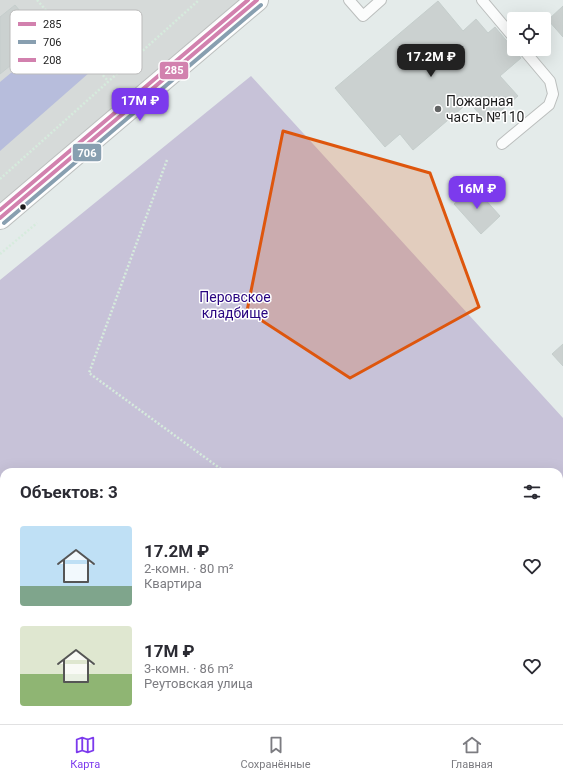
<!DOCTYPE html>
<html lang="ru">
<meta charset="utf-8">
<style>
body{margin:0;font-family:Roboto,sans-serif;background:#f7f7f7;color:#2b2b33;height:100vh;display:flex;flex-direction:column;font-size:15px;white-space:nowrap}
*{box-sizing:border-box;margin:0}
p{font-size:13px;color:#7c7c81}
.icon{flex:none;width:22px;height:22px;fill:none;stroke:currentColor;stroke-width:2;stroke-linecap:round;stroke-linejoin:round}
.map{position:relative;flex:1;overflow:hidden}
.details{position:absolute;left:0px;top:468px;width:563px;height:256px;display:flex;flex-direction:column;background:#fff;border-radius:12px 12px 0 0;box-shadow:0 4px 16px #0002}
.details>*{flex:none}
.tools{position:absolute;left:507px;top:12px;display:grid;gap:8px}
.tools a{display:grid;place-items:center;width:44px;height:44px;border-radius:4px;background:#fff;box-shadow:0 4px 16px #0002;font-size:20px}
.price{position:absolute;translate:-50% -34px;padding:0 9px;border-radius:8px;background:#7c3aed;color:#fff;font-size:13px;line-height:26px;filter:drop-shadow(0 1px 2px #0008)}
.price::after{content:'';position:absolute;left:50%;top:24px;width:12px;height:9px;margin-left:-6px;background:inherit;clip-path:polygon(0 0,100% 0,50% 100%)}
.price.on{background:#222;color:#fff}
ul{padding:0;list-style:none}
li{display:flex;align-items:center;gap:12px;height:100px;padding:0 20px}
li span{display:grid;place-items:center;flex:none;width:112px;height:80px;border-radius:4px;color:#555}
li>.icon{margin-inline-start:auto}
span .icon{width:48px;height:48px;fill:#fffc;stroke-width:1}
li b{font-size:17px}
h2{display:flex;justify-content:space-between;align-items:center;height:48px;padding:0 20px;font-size:17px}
.dock{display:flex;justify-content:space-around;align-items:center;height:56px;border-top:1px solid #e1e1e2;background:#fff;font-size:11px;color:#7c7c81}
.dock a{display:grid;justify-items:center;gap:2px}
.dock .on{color:#7c3aed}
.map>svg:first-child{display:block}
.residential{fill:#d6dad9}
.forest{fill:#b7bddc}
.cemetery{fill:#c7c2d8}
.building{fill:#cbd1d0;stroke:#c5cecc}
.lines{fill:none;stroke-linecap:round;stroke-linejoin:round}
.service-casing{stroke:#bbbebd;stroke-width:12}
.tertiary-casing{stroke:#bbbebd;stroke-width:24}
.path{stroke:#d6ebdd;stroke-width:2.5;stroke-dasharray:2 2;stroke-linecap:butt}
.service{stroke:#fbfcfc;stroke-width:10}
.tertiary{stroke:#fbfcfc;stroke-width:22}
.bus-1-casing{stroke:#fff;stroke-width:7}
.bus-2-casing{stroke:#fff;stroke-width:7}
.bus-3-casing{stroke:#fff;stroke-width:7}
.bus-1{stroke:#d281ae;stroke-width:4}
.bus-2{stroke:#889fb0;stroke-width:4}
.bus-3{stroke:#d281ae;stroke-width:4}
.marked{fill:#de560d;fill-opacity:0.2;stroke:#de560d;stroke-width:3;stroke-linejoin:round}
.poi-dot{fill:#626464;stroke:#fff;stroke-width:1.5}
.bus-dot{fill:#1c1c1c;stroke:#fff;stroke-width:1.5}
.labels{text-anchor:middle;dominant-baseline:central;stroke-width:3;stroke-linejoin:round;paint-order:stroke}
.poi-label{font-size:14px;fill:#1c1c1c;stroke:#fff;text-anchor:start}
.park-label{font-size:14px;fill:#280480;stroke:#fff}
.key{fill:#fff;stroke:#bbb;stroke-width:1}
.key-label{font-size:11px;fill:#1c1c1c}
.line-badge{stroke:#fff;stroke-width:1.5}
.badge-label{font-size:11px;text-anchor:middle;font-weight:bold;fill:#fff}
</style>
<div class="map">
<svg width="563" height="724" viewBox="0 0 563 724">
<rect width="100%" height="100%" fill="#e4ebea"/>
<!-- residential -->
<path class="residential" d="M0,0H240L0,206Z"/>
<!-- forest -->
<path class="forest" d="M65,28L98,65L0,151V82Z"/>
<!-- cemetery -->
<path class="cemetery" d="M251,76L563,418V724H16L12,720H559V472H4V711L0,707V280Z"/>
<!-- building -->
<path class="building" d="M438,1L463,31L476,19L488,33L495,27L521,58L500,76L518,96L487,123L469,102L413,150L400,134L385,147L335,88Z
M15,5L43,39L0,74V17Z
M563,6V37L548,20Z
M474,187L500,216L481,234L454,204Z
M563,344V366L552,354Z"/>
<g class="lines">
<!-- service casing -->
<g class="service-casing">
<path id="service" d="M349,0L363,16L381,0
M482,0L514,38
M502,144L549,105L553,94L550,81L523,49"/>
</g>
<!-- tertiary casing -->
<g class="tertiary-casing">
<path id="tertiary" d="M0,218L257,0"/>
</g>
<!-- path -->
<path class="path" d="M37,0L108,81
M167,160L89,373L225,472
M0,179L199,0
M0,254L37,223
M559,682L563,678
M88,720L92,724
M286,720L289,724
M265,724L271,720
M299,724L305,720
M519,724L523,720"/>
<!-- service -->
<use href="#service" class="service"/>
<!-- tertiary -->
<use href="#tertiary" class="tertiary"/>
<!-- bus-1 casing -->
<g class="bus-1-casing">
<path id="bus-1" d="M0,218L257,0"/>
</g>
<!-- bus-2 casing -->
<g class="bus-2-casing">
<path id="bus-2" d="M4,223L261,5"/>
</g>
<!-- bus-3 casing -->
<g class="bus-3-casing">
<path id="bus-3" d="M0,210L248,0"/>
</g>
<!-- bus-1 -->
<use href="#bus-1" class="bus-1"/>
<!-- bus-2 -->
<use href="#bus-2" class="bus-2"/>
<!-- bus-3 -->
<use href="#bus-3" class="bus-3"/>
</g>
<!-- marked area -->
<path class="marked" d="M283,131L430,173L479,307L350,378L247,311Z"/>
<!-- markers -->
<circle class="poi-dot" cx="438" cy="109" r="4"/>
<circle class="bus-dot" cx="23" cy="207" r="3.5"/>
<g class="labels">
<!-- poi labels -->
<g class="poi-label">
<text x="446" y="101">Пожарная<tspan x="446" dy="16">часть №110</tspan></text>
</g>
<!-- park labels -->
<g class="park-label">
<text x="235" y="297">Перовское<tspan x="235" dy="16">кладбище</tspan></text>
</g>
</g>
<!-- legend -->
<rect x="10" y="10" width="132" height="64" rx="6" class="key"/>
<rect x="18" y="22" width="18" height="4" fill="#d281ae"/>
<rect x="18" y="40" width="18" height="4" fill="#889fb0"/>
<rect x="18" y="58" width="18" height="4" fill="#d281ae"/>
<g class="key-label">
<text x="43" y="28">285</text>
<text x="43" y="46">706</text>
<text x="43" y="64">208</text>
</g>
<g class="line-badge">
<rect x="159" y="61" width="30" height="19" rx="4" fill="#d281ae"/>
<rect x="72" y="143" width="30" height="19" rx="4" fill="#889fb0"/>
</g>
<g class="badge-label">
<text x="174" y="74">285</text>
<text x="87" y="157">706</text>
</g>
</svg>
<div class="tools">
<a><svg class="icon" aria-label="locate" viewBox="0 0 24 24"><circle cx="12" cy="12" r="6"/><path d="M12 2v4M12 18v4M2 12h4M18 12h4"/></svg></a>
</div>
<b class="price on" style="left:431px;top:78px">17.2M ₽</b>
<b class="price" style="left:140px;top:122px">17M ₽</b>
<b class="price" style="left:477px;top:210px">16M ₽</b>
<section class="details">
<h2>Объектов: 3<svg class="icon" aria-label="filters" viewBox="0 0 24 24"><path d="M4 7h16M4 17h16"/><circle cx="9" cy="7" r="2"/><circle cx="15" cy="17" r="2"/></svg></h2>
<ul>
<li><span style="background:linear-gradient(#bfe0f5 75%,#7fa58c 0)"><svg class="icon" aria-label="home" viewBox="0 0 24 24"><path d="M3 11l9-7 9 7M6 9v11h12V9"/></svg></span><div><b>17.2M ₽</b><p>2-комн. · 80 m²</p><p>Квартира</p></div><svg class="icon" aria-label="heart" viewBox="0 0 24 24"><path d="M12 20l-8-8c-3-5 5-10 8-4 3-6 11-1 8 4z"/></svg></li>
<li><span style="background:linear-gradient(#dfe7d0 60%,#8fb573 0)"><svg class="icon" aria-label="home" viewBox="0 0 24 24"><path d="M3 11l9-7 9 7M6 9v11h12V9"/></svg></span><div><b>17M ₽</b><p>3-комн. · 86 m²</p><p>Реутовская улица</p></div><svg class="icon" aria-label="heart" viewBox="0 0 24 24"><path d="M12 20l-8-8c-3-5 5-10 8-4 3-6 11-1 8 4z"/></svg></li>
</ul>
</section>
</div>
<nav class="dock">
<a class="on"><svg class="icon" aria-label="map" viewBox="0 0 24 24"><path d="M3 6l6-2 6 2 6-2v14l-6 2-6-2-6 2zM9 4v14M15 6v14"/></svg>Карта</a>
<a><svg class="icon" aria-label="saved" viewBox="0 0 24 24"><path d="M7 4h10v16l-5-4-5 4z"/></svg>Сохранённые</a>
<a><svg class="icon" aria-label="home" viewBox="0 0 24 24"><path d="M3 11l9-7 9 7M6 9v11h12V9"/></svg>Главная</a>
</nav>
